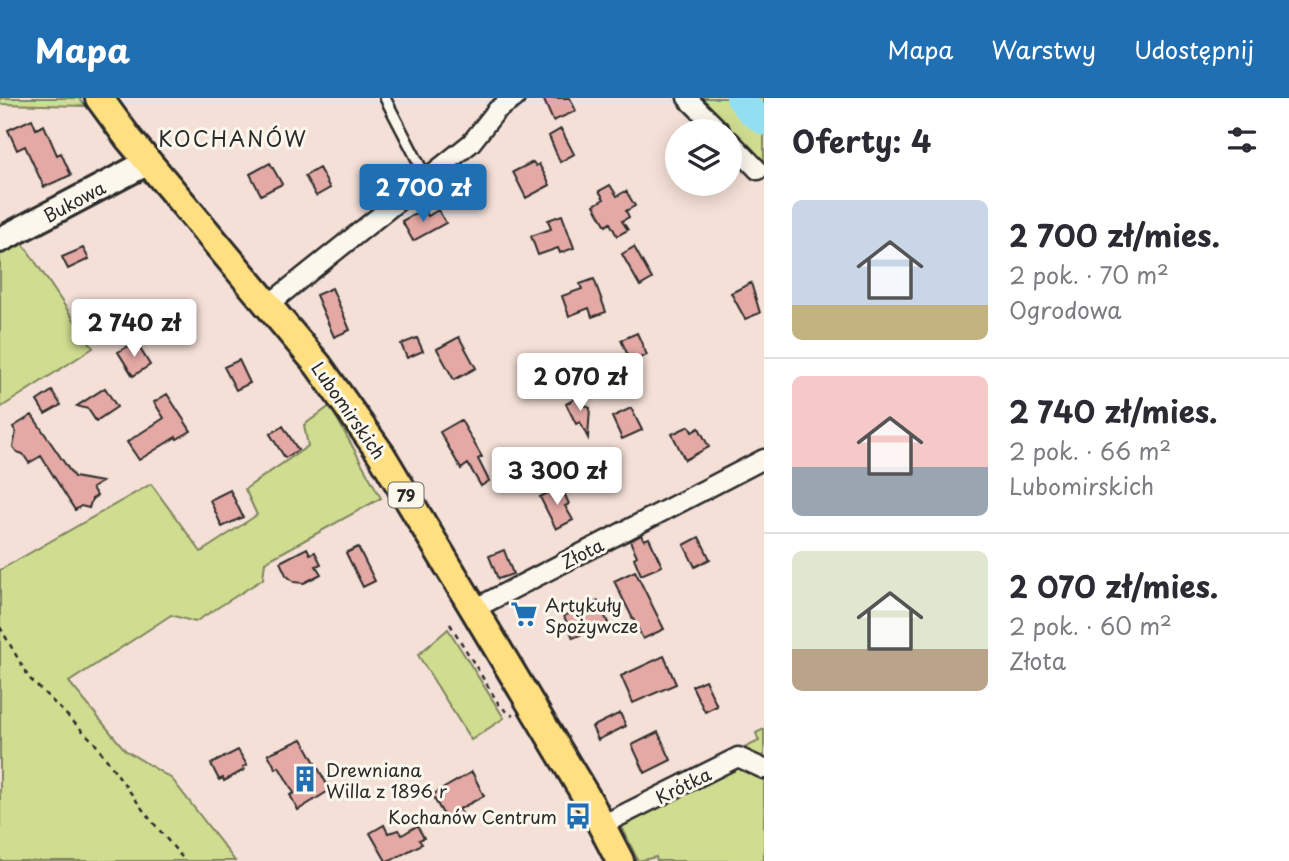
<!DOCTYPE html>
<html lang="pl">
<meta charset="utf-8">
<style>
body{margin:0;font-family:"Playpen Sans",sans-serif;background:#f7f7f7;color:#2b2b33;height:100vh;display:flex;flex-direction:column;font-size:26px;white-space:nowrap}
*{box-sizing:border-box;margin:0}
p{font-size:23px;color:#7c7c81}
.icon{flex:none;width:38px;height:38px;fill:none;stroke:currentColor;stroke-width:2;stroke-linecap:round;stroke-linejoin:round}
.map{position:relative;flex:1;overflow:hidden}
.panel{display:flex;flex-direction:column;background:#fff;width:525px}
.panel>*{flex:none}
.buttons{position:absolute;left:665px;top:21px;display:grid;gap:14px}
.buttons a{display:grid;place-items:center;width:77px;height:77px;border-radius:50%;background:#fff;box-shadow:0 4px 18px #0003;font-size:35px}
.price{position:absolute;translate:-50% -60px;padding:0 16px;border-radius:7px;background:#fff;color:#222;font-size:23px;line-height:46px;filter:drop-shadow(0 2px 4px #0008)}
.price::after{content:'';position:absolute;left:50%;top:42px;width:21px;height:16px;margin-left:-10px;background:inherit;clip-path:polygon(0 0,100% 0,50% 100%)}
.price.selected{background:#1f6fb2;color:#fff}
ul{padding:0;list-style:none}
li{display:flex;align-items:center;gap:21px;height:175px;padding:0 28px}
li+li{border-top:2px solid #e1e1e2}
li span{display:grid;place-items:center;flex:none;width:196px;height:140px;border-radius:10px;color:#555}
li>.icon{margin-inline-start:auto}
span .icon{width:84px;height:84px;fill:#fffc;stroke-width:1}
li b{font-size:30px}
h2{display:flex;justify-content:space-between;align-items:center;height:84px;padding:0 28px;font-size:30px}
header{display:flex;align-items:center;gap:42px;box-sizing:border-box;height:98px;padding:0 35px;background:#1f6fb2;color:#fff}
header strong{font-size:33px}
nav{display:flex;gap:38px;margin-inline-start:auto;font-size:24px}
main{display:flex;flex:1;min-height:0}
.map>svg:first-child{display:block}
.green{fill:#d0dd90;stroke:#7e845e;stroke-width:2}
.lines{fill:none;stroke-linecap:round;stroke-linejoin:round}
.river{stroke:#92dff1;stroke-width:28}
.building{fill:#e4a9a5;stroke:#2b2b2b;stroke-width:2}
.lane-casing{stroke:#2b2b2b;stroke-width:14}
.street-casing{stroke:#2b2b2b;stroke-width:23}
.secondary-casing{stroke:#2b2b2b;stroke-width:30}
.primary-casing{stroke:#2b2b2b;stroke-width:32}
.path{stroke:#2b2b2b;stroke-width:2.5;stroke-dasharray:5 5;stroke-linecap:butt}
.lane{stroke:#fbf7ec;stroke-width:9}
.street{stroke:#fbf7ec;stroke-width:18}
.secondary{stroke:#fbf7ec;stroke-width:24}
.primary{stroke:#ffdf80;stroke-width:26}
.labels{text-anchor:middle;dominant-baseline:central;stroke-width:6;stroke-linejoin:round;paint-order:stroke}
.shield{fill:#fbf7ec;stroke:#696865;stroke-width:2}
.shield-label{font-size:16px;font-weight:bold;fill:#2b2b2b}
.street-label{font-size:18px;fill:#2b2b2b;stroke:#fbf7ec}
.poi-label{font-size:18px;fill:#2b2b2b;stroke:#fbf7ec;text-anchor:start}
.quarter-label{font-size:21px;letter-spacing:2px;fill:#2b2b2b;stroke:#fbf7ec}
</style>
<header>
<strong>Mapa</strong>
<nav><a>Mapa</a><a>Warstwy</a><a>Udostępnij</a></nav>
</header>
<main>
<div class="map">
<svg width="764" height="763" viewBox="0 0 764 763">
<rect width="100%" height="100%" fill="#f4e0d7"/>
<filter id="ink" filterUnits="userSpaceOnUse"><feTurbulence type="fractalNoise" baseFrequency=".0143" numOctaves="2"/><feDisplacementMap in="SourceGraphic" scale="14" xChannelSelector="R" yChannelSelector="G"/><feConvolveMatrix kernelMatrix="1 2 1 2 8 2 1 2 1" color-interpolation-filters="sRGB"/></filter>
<g filter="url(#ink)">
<!-- green -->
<path class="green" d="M0,0H79L85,8L0,6Z
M698,0H764V64Z
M22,144L93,250L0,310V153Z
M330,308L381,400L265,464L263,481L195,524L171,517L69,584L125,652L172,681L235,763H0V472L151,386L201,454L257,417L245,391L308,348L304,327Z
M448,531L504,620L471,642L418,557Z
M764,631V763H657L656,759L638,763L614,712L759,643L756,635Z"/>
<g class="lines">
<!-- river -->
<path class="river" d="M740,0L750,13L764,23"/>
</g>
<!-- building -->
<path class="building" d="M543,0H570L576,13L553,23Z
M32,21L36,31L44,27L57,57L61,55L71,77L44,89L25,48L17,52L8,32Z
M561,31L574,56L560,64L549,38Z
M533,64L536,68L539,66L550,87L526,100L513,74Z
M270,65L282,86L261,97L250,76Z
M319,70L330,90L316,98L305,78Z
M610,87L617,98L626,93L635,108L626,113L629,119L622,123L628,132L617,138L610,125L606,128L594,107L604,101L599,93Z
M424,111L428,118L438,112L446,125L413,143L402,123Z
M562,117L574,150L560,155L558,150L538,157L531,138L551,131L548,122Z
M634,149L652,181L640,188L622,156Z
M83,150L89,161L68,171L62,159Z
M594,181L606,214L592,219L589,210L569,218L562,198L582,191L580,186Z
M751,185L760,215L745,221L731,195Z
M332,190L350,232L334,239L316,197Z
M637,235L647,257L631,264L621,242Z
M459,239L476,270L454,282L437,251Z
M417,240L423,253L407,260L401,246Z
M136,244L150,267L133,278L118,254Z
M239,262L250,285L236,292L224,269Z
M105,290L117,309L96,323L88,311L77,308Z
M52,293L61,307L45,316L37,303Z
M167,296L191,333L177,341L176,339L139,362L127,344L164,320L154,304Z
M580,298L585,307L590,310L588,340L580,324L576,326L566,306Z
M631,310L642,332L622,341L612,319Z
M32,317L74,379L102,384L92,390L97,398L92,401L89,410L81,408L75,412L41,358L29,365L23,356L17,354L13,349L16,334L13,329Z
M461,322L482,359L478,361L489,383L481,388L468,366L461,371L440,334Z
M283,328L298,352L285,360L270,336Z
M689,328L692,334L699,330L709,349L685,362L672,336Z
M561,388L569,406L565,408L573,422L556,431L540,399Z
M230,392L243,419L222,429L210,402Z
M641,437L644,442L649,440L662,468L641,477L634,460L637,458L630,443Z
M699,439L710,461L695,469L684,447Z
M358,449L375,483L363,489L346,455Z
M307,450L310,456L315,454L321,466L316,468L321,476L304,485L294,484L286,477L280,464Z
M504,452L513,476L498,481L489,458Z
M635,473L664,531L643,541L614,483Z
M598,503L608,525L573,540L564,518Z
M664,558L676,586L633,605L621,578Z
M705,582L717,608L705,614L692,588Z
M620,615L626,628L598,642L592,629Z
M658,634L671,662L645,675L632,647Z
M302,641L330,692L298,712L290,697L294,695L279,669L276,671L268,656Z
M238,652L247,667L243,669L244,672L224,683L223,680L219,682L211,666Z
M472,674L484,698L459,711L463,717L449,726L432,697Z
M384,727L388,735L399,732L402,737L417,728L424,740L419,742L422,746L390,763H386L370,735Z"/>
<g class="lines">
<!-- lane casing -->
<g class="lane-casing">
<path id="lane" d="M385,0L427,81"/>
</g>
<!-- street casing -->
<g class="street-casing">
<path id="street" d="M687,0L720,33
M730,43L758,72
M268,207L471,45L497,12L515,0
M474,511L764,361
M602,727L738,659L764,671"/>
</g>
<!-- secondary casing -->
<g class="secondary-casing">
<path id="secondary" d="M0,142L139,69L147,62"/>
</g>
<!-- primary casing -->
<g class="primary-casing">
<path id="primary" d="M99,0L129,41L318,267L381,356L590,705L620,763"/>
</g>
<!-- path -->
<path class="path" d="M450,526L500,608L513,618
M0,529L29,580L94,644L146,716L185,763"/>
<!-- lane -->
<use href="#lane" class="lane"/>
<!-- street -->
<use href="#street" class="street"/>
<!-- secondary -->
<use href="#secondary" class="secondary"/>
<!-- primary -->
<use href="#primary" class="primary"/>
</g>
</g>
<!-- icons -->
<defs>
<g id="supermarket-bare" transform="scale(2.1)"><path d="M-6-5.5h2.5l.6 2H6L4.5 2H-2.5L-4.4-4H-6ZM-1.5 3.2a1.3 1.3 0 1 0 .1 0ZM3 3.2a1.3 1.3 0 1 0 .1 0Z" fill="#1f6fb2" stroke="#fbf7ec" stroke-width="2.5" paint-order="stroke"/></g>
<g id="building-bare" transform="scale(2.1)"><path d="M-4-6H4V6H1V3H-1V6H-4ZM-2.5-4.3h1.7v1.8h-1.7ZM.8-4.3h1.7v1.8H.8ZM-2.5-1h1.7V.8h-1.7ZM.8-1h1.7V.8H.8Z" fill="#1f6fb2" stroke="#fbf7ec" stroke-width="2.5" paint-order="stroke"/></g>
<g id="bus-bare" transform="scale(2.1)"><path d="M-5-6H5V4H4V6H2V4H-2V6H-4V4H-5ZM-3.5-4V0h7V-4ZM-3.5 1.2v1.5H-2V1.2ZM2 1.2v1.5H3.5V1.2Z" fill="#1f6fb2" stroke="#fbf7ec" stroke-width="2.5" paint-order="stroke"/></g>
</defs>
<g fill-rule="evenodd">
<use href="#supermarket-bare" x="524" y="516"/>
<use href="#building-bare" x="305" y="681"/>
<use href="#bus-bare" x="578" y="718"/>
</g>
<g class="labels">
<!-- shield labels -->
<rect class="shield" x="388.5" y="384.5" width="35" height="25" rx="5"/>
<g class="shield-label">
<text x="406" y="397">79</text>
</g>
<!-- street labels -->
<g class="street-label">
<text transform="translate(74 103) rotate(-28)">Bukowa</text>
<text transform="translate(349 312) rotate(55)">Lubomirskich</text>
<text transform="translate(582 455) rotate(-27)">Złota</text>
<text transform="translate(683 687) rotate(-26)">Krótka</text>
</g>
<!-- poi labels -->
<g class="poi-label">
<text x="545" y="506">Artykuły<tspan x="545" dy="21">Spożywcze</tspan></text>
<text x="326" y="671">Drewniana<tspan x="326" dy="21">Willa z 1896 r</tspan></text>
<text x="557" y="718" text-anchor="end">Kochanów Centrum</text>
</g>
<!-- quarter labels -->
<g class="quarter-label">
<text x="233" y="40">KOCHANÓW</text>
</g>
</g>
</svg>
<div class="buttons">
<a><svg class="icon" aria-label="layers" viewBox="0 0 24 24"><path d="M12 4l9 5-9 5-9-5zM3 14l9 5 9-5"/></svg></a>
</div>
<b class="price selected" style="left:423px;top:126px">2 700 zł</b>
<b class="price" style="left:134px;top:261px">2 740 zł</b>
<b class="price" style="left:580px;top:315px">2 070 zł</b>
<b class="price" style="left:557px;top:409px">3 300 zł</b>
</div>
<section class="panel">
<h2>Oferty: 4<svg class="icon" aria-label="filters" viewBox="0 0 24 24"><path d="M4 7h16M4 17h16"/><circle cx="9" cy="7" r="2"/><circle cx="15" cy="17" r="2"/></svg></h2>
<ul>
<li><span style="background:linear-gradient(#c9d6e8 75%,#c2b280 0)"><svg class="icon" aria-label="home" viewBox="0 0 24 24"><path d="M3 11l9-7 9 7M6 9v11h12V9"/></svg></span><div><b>2 700 zł/mies.</b><p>2 pok. · 70 m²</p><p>Ogrodowa</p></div></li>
<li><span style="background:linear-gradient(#f6c9c9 65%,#9aa5b1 0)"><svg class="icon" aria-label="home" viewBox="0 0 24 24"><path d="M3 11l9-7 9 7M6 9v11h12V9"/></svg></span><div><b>2 740 zł/mies.</b><p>2 pok. · 66 m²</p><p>Lubomirskich</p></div></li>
<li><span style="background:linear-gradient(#dfe7d0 70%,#b9a48a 0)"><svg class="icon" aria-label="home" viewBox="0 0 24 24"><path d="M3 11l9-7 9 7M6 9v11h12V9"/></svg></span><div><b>2 070 zł/mies.</b><p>2 pok. · 60 m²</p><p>Złota</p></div></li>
</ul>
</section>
</main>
